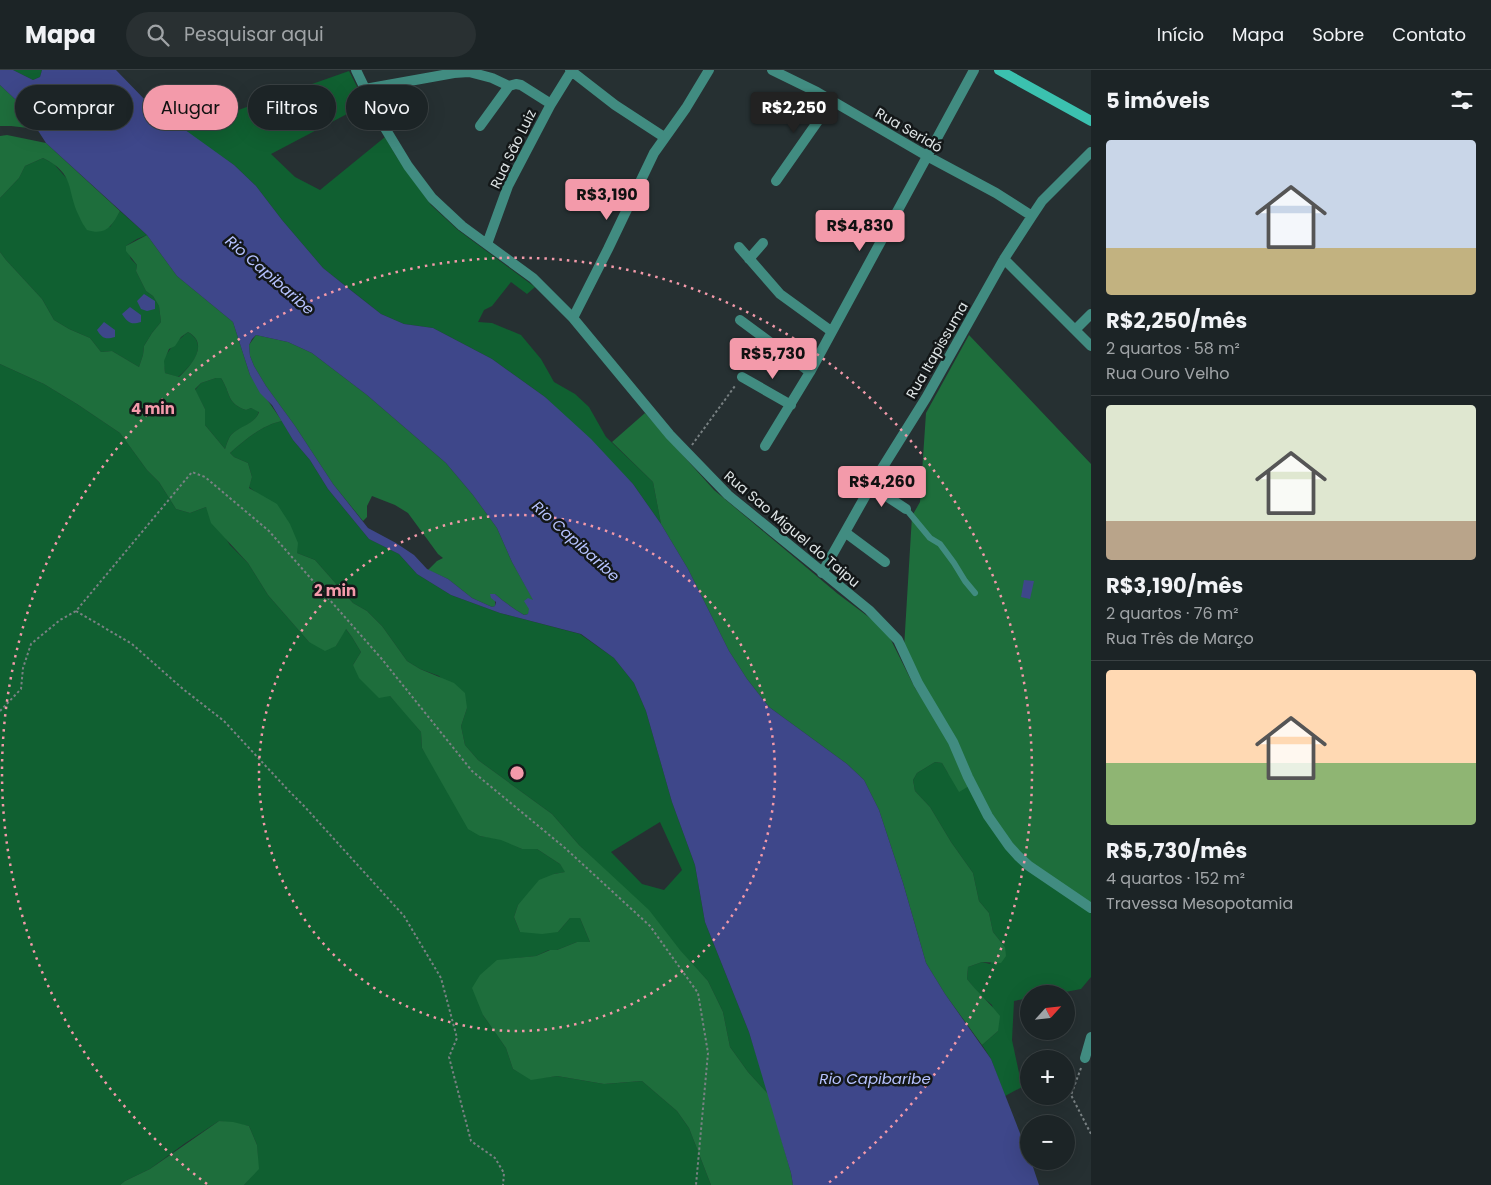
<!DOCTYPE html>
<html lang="pt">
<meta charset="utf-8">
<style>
body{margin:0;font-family:Poppins,sans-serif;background:#293032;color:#f1f3f6;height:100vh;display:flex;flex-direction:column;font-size:19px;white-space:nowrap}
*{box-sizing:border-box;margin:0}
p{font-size:16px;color:#a0a4a7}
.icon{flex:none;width:28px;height:28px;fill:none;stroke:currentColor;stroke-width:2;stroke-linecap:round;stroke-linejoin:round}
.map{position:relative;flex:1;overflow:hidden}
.drawer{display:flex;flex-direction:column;background:#1c2426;width:400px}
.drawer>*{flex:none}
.banner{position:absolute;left:15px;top:15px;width:475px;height:45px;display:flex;gap:10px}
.needle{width:32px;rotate:63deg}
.controls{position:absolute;left:1020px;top:915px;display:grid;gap:10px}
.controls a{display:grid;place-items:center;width:55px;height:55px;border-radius:50%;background:#1c2426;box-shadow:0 5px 20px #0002,0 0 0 1px #3a4143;font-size:25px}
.price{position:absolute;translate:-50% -42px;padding:0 11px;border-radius:5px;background:#f39aaa;color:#111;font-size:16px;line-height:32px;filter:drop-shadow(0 1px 2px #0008)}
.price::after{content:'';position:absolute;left:50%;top:30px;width:15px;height:11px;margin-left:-8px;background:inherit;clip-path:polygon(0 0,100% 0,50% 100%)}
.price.selected{background:#222;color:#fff}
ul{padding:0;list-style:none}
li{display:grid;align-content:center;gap:10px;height:265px;padding:0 15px}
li+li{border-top:1px solid #3a4143}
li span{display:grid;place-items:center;height:155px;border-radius:5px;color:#555}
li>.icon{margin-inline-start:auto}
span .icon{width:90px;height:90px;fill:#fffc;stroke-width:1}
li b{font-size:21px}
h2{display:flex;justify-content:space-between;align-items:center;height:60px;padding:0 15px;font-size:21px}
.pill{padding:0 18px;border-radius:22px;background:#1c2426;box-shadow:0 5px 20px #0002,0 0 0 1px #3a4143;font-size:18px;line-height:45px}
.pill.selected{background:#f39aaa;color:#111}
header{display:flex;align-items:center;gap:30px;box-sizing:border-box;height:70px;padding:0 25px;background:#1c2426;border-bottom:1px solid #3a4143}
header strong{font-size:24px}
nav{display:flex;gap:28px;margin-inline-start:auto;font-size:18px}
.search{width:350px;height:45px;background:#293032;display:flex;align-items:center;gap:12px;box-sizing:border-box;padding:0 18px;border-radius:28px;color:#a0a4a7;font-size:19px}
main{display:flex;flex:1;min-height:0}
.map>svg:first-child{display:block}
.green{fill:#106031;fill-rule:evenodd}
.forest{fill:#1e6e3c;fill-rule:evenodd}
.water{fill:#3e478a;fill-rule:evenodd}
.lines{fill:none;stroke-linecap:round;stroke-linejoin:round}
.path{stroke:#798183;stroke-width:2;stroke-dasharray:2.5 2.5;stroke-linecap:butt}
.lane{stroke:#418c81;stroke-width:6}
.street{stroke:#418c81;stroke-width:10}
.secondary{stroke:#3bc1af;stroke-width:10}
.ring{fill:none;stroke:#f39aaa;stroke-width:2.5;stroke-dasharray:2.5 5}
.labels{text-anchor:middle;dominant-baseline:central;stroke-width:5;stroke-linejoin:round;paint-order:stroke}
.street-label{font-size:14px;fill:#dee4e5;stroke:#131718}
.water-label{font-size:15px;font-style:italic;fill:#b6c2fe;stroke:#131718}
.centre{fill:#f39aaa;stroke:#131718;stroke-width:2.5}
.ring-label{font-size:15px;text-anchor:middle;font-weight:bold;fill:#f39aaa;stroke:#131718;stroke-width:5;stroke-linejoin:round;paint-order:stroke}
</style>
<header>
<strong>Mapa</strong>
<div class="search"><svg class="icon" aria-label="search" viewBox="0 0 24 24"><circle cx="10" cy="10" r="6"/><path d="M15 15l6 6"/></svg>Pesquisar aqui</div>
<nav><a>Início</a><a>Mapa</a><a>Sobre</a><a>Contato</a></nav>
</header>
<main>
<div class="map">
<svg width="1091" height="1115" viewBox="0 0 1091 1115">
<rect width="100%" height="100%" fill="#263032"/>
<!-- green -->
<path class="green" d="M13,0H42L40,7L33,10Z
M349,1L366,34L271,84L295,107L320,120L385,67L396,86L431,135L458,160L535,217L527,224L511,212L492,236L484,240L478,252L492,253L521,265L541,289L554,312L575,324L589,337L606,367L653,412L661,454L633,414L545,327L492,289L433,258L404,254L381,244L323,198L282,150L256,116L234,95L186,62L227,44Z
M43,88L54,94L68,110L73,126L110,157L120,141L147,165L137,169L126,176L131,189L137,195L136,201L146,221L153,226L159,236L161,252L152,263L144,276L143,285L139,297L112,281L101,282L90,268L69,259L54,250L42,229L6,190L0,182V128L19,108L25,96Z
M188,262C210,275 191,296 178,307L165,303C165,299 163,294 164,290C167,280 179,269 188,262Z
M0,294L44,314L77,334L120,363L147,400L159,412L176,439L190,443L206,437L230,475L248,493L268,525L309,572L336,576L345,558L352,567L361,582L353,595L390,626L402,639L421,662L422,678L480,766L501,769L522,779H537L560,794L566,802L554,804L518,835L514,847L520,862H558L570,848H580L590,872H577L557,880H549L536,886L518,888L483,945L506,978L513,999L531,1009L557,1006L604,1014L642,1011L677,1041L689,1058L711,1115H244L258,1099L257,1075L249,1056L219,1051L184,1074L150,1099L125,1111L120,1115H0Z
M216,308H221C231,323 226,333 246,340L251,338L259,341C256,354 241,356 232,364C228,368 227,374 225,379L205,355V339L195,320L201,313Z
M282,351L293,370L310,390L328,419L369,469L399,484L417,504L451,525L500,543L580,564L614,588L634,613L646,641L672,732L695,795L705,852L749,962L769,1025L748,1002L730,977L723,942L708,911L612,807L579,775L552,744L478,690L465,675L461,656L467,638L439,606L420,599L407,591L382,556L367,541L353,533L315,490L297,483L258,424L249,417L252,407L248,393L234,387L230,383C245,370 262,355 282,351ZM660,752L682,800L664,820L642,814L611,782Z
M935,692L942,693L948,703L969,716L1026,798L1091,843V907L1081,919L1055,924H1029V928L1014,931L1012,970L1022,1017L1005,1026L991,989L982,975L998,961L992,935L979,924L967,909L968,897L982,892L990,894L1005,877L993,862L989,843L979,831L973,803L951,772L930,737L915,721L913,710L917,703Z"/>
<!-- forest -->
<path class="forest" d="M0,15L32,45L37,59L11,56H0Z
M7,65L46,73L120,141C112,156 106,166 87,160C84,156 81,151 79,146C66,120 76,104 43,88L25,96L19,108L0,128V66Z
M147,165L177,206L233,252L250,305L282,351C262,355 245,370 230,383L234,387L248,393L252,407L249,418L277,434L290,454L298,473L297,483L315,490L353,533L367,541L382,556L407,591L420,599L454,613L465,623L467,638L461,656L465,675L478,690L552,744L579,775L649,840L680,880L708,911L723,942L730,977L748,1002L769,1025L791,1103L793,1115H711L689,1058L677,1041L642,1011L604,1014L557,1006L531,1010L513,999L506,978L483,945L472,918L480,905L497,890L536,886L550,880H557L577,872H590L580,848H570L558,862L542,864L520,862L514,847L518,835L539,810L554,804L565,802L560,794L537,779H522L501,770L480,766L468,759L422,678L421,662L390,626L379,628L359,608L353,595L361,582L352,567L346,559L336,576L325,581L309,572L268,525L248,493L211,453L206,437L190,443L176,439L159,412L147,400L120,363L77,334L44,314L0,294V182L6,190L42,229L54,250L69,259L90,268L101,282L112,281L139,297L143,285L144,276L152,263L161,252L159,236L153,226L146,221L136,201L137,195L126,181V176ZM188,262C210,274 191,296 179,307L165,303L164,291L169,279L175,276L181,267ZM216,308H221C231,323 226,333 246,340L251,338L259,342C255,354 240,356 232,364C228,368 227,374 225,379L205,355V339L195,319L201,313Z
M256,265L288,272L312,283L367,325L446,393L473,425L497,458L512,492L534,531L528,544L524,545C514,539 504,532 495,524V536L492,537L472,528L448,509L428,500L437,491L443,488L438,484L408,443L395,435L372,426L367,436V447L363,451L333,414L295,356L266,316L254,296L250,286L249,275Z
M969,265L1091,394V837L1032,796L994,751L904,578L912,446L920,432L926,343Z
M645,343L714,420L838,524L882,557L890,568L915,618L943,659L969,716L959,722L942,693L935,692L917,703L913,710L915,721L930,737L951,772L973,803L979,831L989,843L993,862L1005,877L1006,886L1001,893L982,892L968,897L967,909C977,922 990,933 1000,946L998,961L982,975L945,924L926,893L903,813L879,740L864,710L847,694L769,637L747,609L729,581L688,499L661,454L653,412L612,372Z
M219,1051L233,1052L249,1056L257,1075L259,1099L244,1115H120L125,1111L150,1099Z"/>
<!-- water -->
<path class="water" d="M0,0H13L33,10L40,7L42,0H116L149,34L234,95L256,116L282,150L323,198L353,222L381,244L404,254L433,258L492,289L545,327L591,369L633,414L661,454L688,499L729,581L747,609L769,637L847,694L864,710L879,740L903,813L926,893L945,924L991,989L1027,1081L1029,1091H1031L1039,1115H793L791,1103L749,962L705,852L695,795L672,732L646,641L634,613L614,588L581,564L500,543L451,525L417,504L399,484L369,469L328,419L310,390L293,370L272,335L260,323L250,305L233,252L177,206L147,165L46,73L37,59L32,45L0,15ZM256,265L288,272L312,283L367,325L446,393L473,425L497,458L512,492L533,530L528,528L524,531L529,539L528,544L524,545C514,539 504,532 495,524H490L491,528L496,532L495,536L492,537L472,528L448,509L427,499L414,485L396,473L368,458L333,414L295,356L266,316L254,296L250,286L249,275L252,269Z
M144,224L155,231V239L147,241L141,239L137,231Z
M130,237L141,245V252C131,255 128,253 122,244Z
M104,252L115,260V267C105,270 102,268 97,260Z
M1024,510L1034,511L1030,529L1021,527Z"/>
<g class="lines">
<!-- path -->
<path class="path" d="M748,297L759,278
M692,375L735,316
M76,541L132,574L183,619L224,651L288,720L304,736L404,846L441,908L457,968L449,987L471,1071L495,1088L504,1103L503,1115
M0,641L21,619L23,598L31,574L60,550L76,541L192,402L205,407L269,461L381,588L472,701L565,778L650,856L698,923L708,983L696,1115
M1081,998L1071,1025L1091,1064"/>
<!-- lane -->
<path class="lane" d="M906,439L930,468L940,474L954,493L965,511L975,523"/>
<!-- street -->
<path class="street" d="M356,0L380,50L408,96L432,128L462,156L533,208L573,248L670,365L728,425L869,540L898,570L918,613L953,672L968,707L988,746L1009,776L1018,786L1029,796L1091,838
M570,0L615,35L664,67
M772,0L817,22L927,86L996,123L1032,146
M365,19L454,3L469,2L492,8L509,16L516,14L521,15L551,34
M480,56L509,16
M776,111L832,31
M487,174L508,116L551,34L572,0
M739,177L780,224L831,261
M749,189L763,173
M1004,189L1091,276
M573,248L608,179L654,83L686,38L709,0
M740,250L810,302
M1075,260L1091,244
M742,307L791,335
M765,376L810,302L974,0
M871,416L906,439
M846,463L885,492
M822,503L871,416L926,328L1004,189L1032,146L1042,131L1091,82
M1085,988L1091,967"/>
<!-- secondary -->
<path class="secondary" d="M999,0L1091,51"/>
</g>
<!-- distance rings -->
<g class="ring">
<circle cx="517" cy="703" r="258"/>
<path d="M207 1114A515 515 0 1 1 827 1114"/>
</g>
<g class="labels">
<!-- street labels -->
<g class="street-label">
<text transform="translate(909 60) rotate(30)">Rua Seridó</text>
<text transform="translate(513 79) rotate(-64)">Rua São Luiz</text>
<text transform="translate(937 280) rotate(-60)">Rua Itapissuma</text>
<text transform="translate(792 459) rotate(40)">Rua Sao Miguel do Taipu</text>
</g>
<!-- water labels -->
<g class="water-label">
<text transform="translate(270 205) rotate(41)">Rio Capibaribe</text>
<text transform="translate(576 471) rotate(42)">Rio Capibaribe</text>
<text x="875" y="1008">Rio Capibaribe</text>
</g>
</g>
<circle cx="517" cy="703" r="8" class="centre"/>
<g class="ring-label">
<text x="153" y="344">4 min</text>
<text x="335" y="526">2 min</text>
</g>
</svg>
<div class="controls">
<a><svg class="needle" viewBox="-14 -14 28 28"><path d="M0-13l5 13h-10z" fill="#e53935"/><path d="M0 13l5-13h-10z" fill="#a0a4a7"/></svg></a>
<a>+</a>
<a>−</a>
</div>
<b class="price selected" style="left:794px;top:64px">R$2,250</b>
<b class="price" style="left:607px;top:151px">R$3,190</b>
<b class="price" style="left:860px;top:182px">R$4,830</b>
<b class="price" style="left:773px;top:310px">R$5,730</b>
<b class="price" style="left:882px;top:438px">R$4,260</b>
<div class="banner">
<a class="pill">Comprar</a>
<a class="pill selected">Alugar</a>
<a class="pill">Filtros</a>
<a class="pill">Novo</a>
</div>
</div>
<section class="drawer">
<h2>5 imóveis<svg class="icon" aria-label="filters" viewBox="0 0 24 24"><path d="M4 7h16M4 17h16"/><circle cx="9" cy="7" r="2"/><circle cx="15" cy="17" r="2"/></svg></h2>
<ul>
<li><span style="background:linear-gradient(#c9d6e8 70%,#c2b280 0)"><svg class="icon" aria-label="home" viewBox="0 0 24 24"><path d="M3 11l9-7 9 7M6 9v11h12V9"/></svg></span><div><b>R$2,250/mês</b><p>2 quartos · 58 m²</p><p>Rua Ouro Velho</p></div></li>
<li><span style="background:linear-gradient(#dfe7d0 75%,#b9a48a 0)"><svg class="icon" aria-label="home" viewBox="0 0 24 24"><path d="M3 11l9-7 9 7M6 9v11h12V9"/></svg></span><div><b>R$3,190/mês</b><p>2 quartos · 76 m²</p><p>Rua Três de Março</p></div></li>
<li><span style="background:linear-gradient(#ffd9b3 60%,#8fb573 0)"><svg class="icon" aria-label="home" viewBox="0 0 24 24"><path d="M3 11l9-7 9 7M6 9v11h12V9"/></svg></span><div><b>R$5,730/mês</b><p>4 quartos · 152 m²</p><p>Travessa Mesopotamia</p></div></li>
</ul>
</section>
</main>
